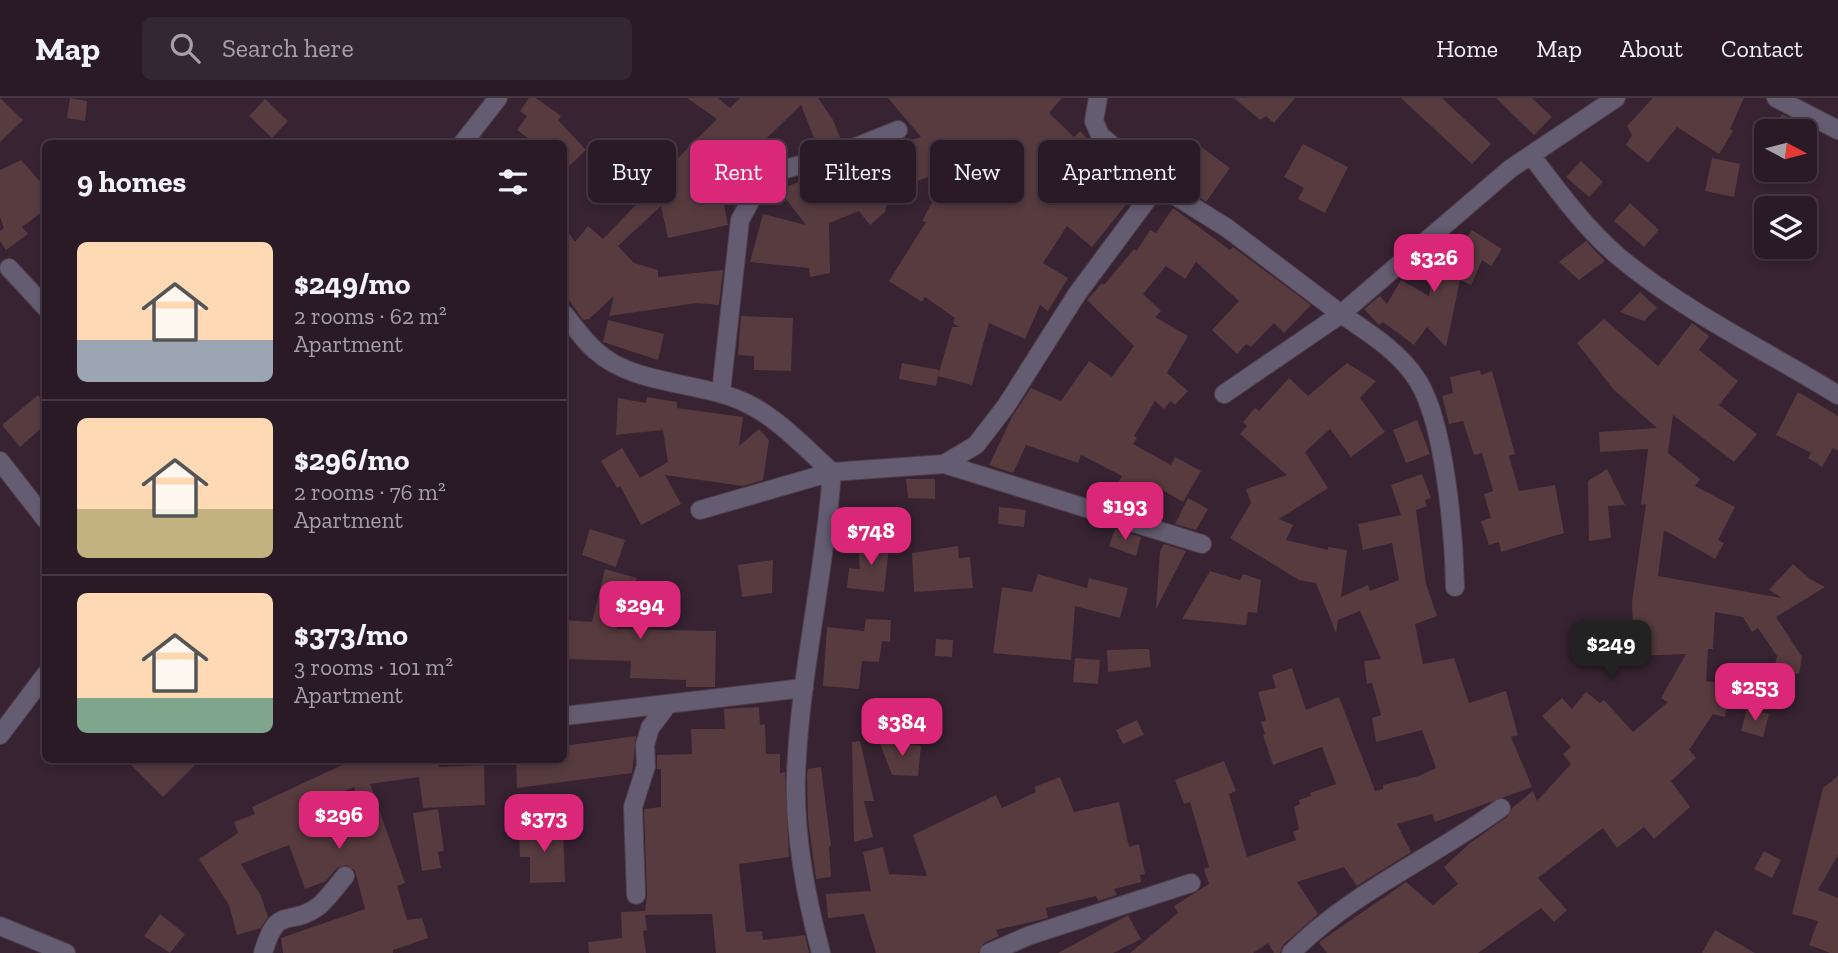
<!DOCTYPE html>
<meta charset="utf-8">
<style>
body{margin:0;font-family:"Zilla Slab",serif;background:#352732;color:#f1f3f6;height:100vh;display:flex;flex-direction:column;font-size:26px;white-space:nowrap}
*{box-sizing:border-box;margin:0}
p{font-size:23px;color:#a5a1a7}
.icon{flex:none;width:38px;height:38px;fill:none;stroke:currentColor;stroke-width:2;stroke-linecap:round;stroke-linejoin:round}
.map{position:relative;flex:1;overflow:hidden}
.sheet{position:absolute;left:42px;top:42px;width:525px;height:623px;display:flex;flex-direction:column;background:#291a26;border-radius:10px;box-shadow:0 4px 10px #0003,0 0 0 2px #453843}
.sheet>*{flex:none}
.banner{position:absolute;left:588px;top:42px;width:665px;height:63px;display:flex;gap:14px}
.needle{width:46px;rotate:97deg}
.buttons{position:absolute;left:1754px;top:21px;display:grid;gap:14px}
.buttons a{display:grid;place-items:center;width:63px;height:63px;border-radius:10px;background:#291a26;box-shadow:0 4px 10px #0003,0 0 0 2px #453843;font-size:35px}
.price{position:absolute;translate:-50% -60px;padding:0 16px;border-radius:14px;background:#db2777;color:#fff;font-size:23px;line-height:46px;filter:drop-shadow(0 2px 4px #0008)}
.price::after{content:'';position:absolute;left:50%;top:42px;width:21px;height:16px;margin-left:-10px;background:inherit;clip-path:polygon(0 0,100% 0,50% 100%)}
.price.selected{background:#222;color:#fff}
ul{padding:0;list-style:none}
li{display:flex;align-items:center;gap:21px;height:175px;padding:0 35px}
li+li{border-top:2px solid #453843}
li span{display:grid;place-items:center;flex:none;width:196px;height:140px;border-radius:10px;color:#555}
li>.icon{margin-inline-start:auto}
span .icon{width:84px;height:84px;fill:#fffc;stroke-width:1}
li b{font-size:30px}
h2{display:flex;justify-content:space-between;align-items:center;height:84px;padding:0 35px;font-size:30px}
.chip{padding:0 24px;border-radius:10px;background:#291a26;box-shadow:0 4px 10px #0003,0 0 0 2px #453843;font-size:24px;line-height:63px}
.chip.selected{background:#db2777;color:#fff}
header{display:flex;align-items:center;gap:42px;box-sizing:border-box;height:98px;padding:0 35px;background:#291a26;border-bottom:2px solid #453843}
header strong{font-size:33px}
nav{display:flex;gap:38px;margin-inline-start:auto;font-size:24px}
.search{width:490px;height:63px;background:#352732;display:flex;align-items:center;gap:18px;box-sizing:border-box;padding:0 24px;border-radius:10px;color:#a5a1a7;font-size:26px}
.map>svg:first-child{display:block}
.building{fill:#573b3f;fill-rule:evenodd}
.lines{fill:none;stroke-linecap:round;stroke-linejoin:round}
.street-casing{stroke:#523f4d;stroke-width:20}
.street{stroke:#645c70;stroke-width:18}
</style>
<header>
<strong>Map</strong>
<div class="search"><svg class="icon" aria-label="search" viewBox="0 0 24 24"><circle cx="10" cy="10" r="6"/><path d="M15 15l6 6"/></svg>Search here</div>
<nav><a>Home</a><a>Map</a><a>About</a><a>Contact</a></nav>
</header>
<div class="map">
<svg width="1838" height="855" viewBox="0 0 1838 855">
<rect width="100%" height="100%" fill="#372332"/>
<!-- building -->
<path class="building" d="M0,0L23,22L0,44Z
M70,0L87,3L85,23L67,20Z
M529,0H536L561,18L558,22L586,52L564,73V46H536L517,32L527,18L520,13Z
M687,0H718L730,10L740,0H818L833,22L841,42L818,50L801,7L732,74L741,83L723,102L728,127L668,140L661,108L618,148L634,165L658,172V179L723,172L719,207L697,205L609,218L614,198L589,221L583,222L564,195V128L575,144L588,128L603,141L655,87L659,91L679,59L717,21Z
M888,0H1062L1049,15L1074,39L1080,33L1121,76L1123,74L1140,89L1092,149L1067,128L1043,165L1068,180L1048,213L1040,207L1025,241L989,225L972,287L938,278L952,229H959L953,225L955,220L925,199L922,204L889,183L926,124L922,123L950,71L890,93L885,114L870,127L859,113L829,125L830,175L810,179L809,170L750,164L763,116L806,127L779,92L875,53L921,39Z
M1234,0H1295L1274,25L1266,18L1260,22Z
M1401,0H1442L1491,46L1472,66Z
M1496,0H1532L1552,19L1534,37Z
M1653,0H1744L1730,31L1733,33L1719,56L1677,29L1648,65L1626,47L1632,37L1627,28Z
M265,1L288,23L272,40L249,18Z
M1782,16L1797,24L1792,33H1773Z
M1303,46L1348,69L1325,115L1298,101L1304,90L1284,79Z
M1200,48L1230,70L1206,104L1180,84Z
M1712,60L1740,66L1734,99L1705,93Z
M21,62L46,90V111L22,129L28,136L6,152L0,143V133L4,130L0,119V72Z
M1581,63L1603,84L1589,99L1566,79Z
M1630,105L1659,132L1644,149L1614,123Z
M1173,110L1230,152L1233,149L1311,207L1284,235L1274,225L1251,249L1246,246L1237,256L1212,232L1239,203L1196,164L1185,181L1166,168L1143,196L1161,213L1155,219L1188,238L1167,275L1188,293L1175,307L1171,303L1164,311L1155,303L1134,338L1137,340L1133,346L1171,367L1175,359L1201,373L1183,404L1152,386L1139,411L1112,397L1122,378L1081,357L1078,365L1026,347L1013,375L989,367L1012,319L1031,290L1061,303L1089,263L1112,279L1134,248L1087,202L1102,185L1104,187L1134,151L1137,153L1150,132L1156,135Z
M1472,132L1502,151L1491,168L1482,162L1471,187L1460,182L1446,249L1427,229L1414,247L1383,224L1379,227L1364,211L1380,198L1387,206L1401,182L1429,198L1432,180L1445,156L1454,161Z
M1586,143L1605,163L1579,182L1559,164Z
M1640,194L1657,210L1644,223L1620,214Z
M741,218L793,220L791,273L754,272V258L738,257Z
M1604,221L1658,268L1692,225L1709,238L1699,252L1738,283L1719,307L1757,336L1734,364L1673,317L1668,355L1700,381L1695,388L1735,409L1718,442L1724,445L1715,461L1664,432L1658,478L1782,500L1769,492L1793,466L1810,481L1825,489L1776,519L1802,559L1799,576L1774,571L1777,558L1758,530L1752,534L1743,519L1715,514L1713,551H1708L1706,583L1731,587L1725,619L1713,616L1689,652L1696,660L1671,683L1690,709L1654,741L1644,729L1617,750L1603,730L1538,780L1567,812L1554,824L1541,810L1478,855H1327L1319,845L1322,842L1406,784L1433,807L1458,786L1444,769L1470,745L1507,719L1512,710L1533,693L1537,703L1571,666L1563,656L1571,649L1542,618L1562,600L1572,611L1586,594L1600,605L1604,602L1633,634L1668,604L1661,600L1686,556L1634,558L1632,504L1646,406L1641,407L1648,351L1600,354L1599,334L1657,330L1614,292L1577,245Z
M608,222L664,236L658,262L603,244Z
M902,265L939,272L936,288L899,281Z
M1347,265L1376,283L1360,300L1385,334L1351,359L1330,331L1305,354L1328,390L1279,421L1293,427L1286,442L1328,452V449L1347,452L1341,499L1368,487L1370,493L1399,482L1392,445L1363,452L1358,426L1401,417L1391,387L1422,376L1431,400L1425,402L1427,408L1416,412L1426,486L1437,518L1415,526L1423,566L1454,560L1469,605L1506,593L1518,637L1511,639L1532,689L1435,724L1432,716L1397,726L1411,754L1357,788L1344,769L1297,784L1318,816L1283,847L1280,855H1274L1268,845L1253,855H1130L1178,815L1174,808L1209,786L1204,771L1209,769L1190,704L1184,706L1175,682L1224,663L1236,693L1229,696L1247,759L1296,742L1293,734L1299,731L1294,709L1300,706L1299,702L1311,698L1310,695L1336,686L1322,649L1273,667L1263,637L1265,636L1261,624L1266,622L1258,594L1276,590L1272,577L1292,570L1306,612L1339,599L1375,693L1383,691V687L1419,678L1436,670L1422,632L1376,644L1372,620L1381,617L1372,585L1367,586L1364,563L1381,561L1360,513L1338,522L1336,535L1316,485L1299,482L1230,440L1251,405L1246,391L1287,377L1240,336L1247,328L1243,324L1255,310L1259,313L1289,280L1308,298Z
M1480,272L1481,277L1492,273L1515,356L1509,358L1519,393L1555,387L1564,435L1501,454L1499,444L1489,447L1481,423L1491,420L1484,396L1493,393L1482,355L1474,357L1463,323L1449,326L1442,298L1453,295L1450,279Z
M1798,294L1838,318V353L1833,350L1822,369L1808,360L1811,355L1776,337Z
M38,297L46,306V326L20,349L2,327Z
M647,299L677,304V310L743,319L739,348L759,331L769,342L763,382L743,388L665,377L681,406L641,427L620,388L617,390L601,363L622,350L640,380L668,364L663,332L616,337L618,300L646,305Z
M1417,322L1430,356L1406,365L1393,332Z
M1607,371L1625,407L1608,408L1611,440L1589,443L1588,383Z
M906,381H935V401L908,400Z
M1188,400L1208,411L1196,432L1175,426Z
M999,409L1026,412L1024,429L998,426Z
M590,431L625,442L616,469L582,457Z
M1115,431L1141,439L1136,458L1109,448Z
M890,439L884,494L847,490L849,470L860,471L858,449L870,448L869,441Z
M1164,446L1186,453L1156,511L1160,453Z
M958,448L959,460L970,459L973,490L914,494L912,455Z
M773,462L772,495L742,499L738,467Z
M605,471L637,480L626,515L616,517L617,531L716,533L715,589H686V582L630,580L631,563L564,561V522L592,524Z
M1210,473L1240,482L1243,476L1261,482L1257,515L1248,514L1246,527L1182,521Z
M1038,476L1087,490L1089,480L1128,490L1120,520L1075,508L1071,562L993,555L1002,489L1032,494Z
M866,521L891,522L890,544L882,543L879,564L862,563L859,591L823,588L827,529L864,533Z
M936,541L953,542L952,559L935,558Z
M1140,551H1149L1151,569L1108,574L1107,552Z
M1075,560L1100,562L1098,586L1073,584Z
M759,609L760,627L765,626L766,656H780V675L785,674L789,759L739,766L746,834L762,833L763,842L805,837L809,855H716L712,816L645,817L647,832L643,833L646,855H589L588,844L622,840L621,814L645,813L647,797L644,711L661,709V671H657V657L692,656L691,631H725L724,611Z
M1747,611L1769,616L1763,639L1741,633Z
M1137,622L1144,637L1123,646L1116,632Z
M636,638L632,675L517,690L516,662H564V648Z
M901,642V646L921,648L918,678L892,677L879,643Z
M860,643L874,703H864L873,739L854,744L852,644Z
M126,662H200L163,699Z
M353,662H438L439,669L484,667L485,707L423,710L419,679L370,686L405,785L397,788L407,822L422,820L428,840L393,852V855H283L281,840L365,811L355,773L347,767L337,770L326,783L305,791L289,747L241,766L261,798L268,819L261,830L237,837L229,807L199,761L238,735L234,724L255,716L252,709ZM354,689L369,733L334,740L318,704Z
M821,669L831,748L829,749L831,779L816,781L808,721L807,676L808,671Z
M1838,678V757L1818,792L1838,800V855H1830L1809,847L1818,823L1792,816L1823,690Z
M1060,679L1074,714L1119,704L1129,749L1139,746L1145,776L1140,777L1141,784L1114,791L1117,797L1098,803L1096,798L1046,810L1048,820L996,832L999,838L984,845L978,855H876L864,816L828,820L826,796L871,793L863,754L883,749L889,776L927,778L913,737L996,697L1002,710L1036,694L1034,689Z
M438,711L444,753L438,754L441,770L422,773L413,715Z
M563,731L565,784L530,785V759H520L519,732Z
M1764,753L1781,762L1772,780L1754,771Z
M160,816L185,836L170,855L144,838Z
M1128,817L1141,841L1113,855H1058Z
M1715,832L1755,855H1702Z"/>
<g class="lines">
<!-- street casing -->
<g class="street-casing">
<path id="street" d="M1098,0L1094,23L1100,37L1158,87L1227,130L1341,216L1510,71L1616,0
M1776,0L1838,32
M462,46L498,0
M1531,57C1558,93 1585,130 1619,159C1685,214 1765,252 1838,297
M9,170L46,210
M564,216C574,228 584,243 596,253C634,288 703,283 748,306C779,321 806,351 832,374C825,475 800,575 796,676C794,737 805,796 821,855
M721,294L740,122L761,83L771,75L833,58L898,32
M1224,296L1341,216C1369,235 1400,254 1418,283C1445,326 1454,437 1455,489
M0,363L46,422
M944,366L1202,446
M700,412L832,374L944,366L976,347L1006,308L1077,196L1158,87
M564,618L804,590
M0,637L46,576
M636,797L633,709L646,668L645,647L650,630L668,606
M0,828L66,855
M263,855C278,804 288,831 319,808C328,800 337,788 345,778
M989,855L1028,838L1191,785
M1291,855C1352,794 1432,760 1501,710"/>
</g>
<!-- street -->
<use href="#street" class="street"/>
</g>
</svg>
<div class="buttons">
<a><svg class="needle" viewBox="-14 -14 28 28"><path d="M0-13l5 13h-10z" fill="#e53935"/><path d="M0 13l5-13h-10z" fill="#a5a1a7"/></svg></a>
<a><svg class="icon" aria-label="layers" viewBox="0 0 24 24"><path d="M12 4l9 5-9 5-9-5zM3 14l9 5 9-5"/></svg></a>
</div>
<b class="price" style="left:1434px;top:196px">$326</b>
<b class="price" style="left:1125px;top:444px">$193</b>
<b class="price" style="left:871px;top:469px">$748</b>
<b class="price" style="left:640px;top:543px">$294</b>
<b class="price selected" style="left:1611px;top:582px">$249</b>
<b class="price" style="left:1755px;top:625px">$253</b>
<b class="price" style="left:902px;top:660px">$384</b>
<b class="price" style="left:339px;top:753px">$296</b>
<b class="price" style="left:544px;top:756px">$373</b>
<div class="banner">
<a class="chip">Buy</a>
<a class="chip selected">Rent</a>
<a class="chip">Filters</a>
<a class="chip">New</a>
<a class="chip">Apartment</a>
</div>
<section class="sheet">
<h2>9 homes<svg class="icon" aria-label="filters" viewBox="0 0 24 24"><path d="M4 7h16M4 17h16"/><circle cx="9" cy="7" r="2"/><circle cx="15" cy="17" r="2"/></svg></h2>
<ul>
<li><span style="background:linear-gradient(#ffd9b3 70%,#9aa5b1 0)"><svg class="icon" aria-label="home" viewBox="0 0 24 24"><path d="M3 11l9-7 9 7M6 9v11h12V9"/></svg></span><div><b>$249/mo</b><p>2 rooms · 62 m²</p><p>Apartment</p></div></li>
<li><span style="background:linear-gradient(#ffd9b3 65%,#c2b280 0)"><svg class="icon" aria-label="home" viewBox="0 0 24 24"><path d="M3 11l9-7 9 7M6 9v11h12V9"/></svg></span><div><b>$296/mo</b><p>2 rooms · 76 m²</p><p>Apartment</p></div></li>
<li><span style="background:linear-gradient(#ffd9b3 75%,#7fa58c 0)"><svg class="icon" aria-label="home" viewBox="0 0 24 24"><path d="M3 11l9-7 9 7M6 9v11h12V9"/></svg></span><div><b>$373/mo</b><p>3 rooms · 101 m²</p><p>Apartment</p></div></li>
</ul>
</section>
</div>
